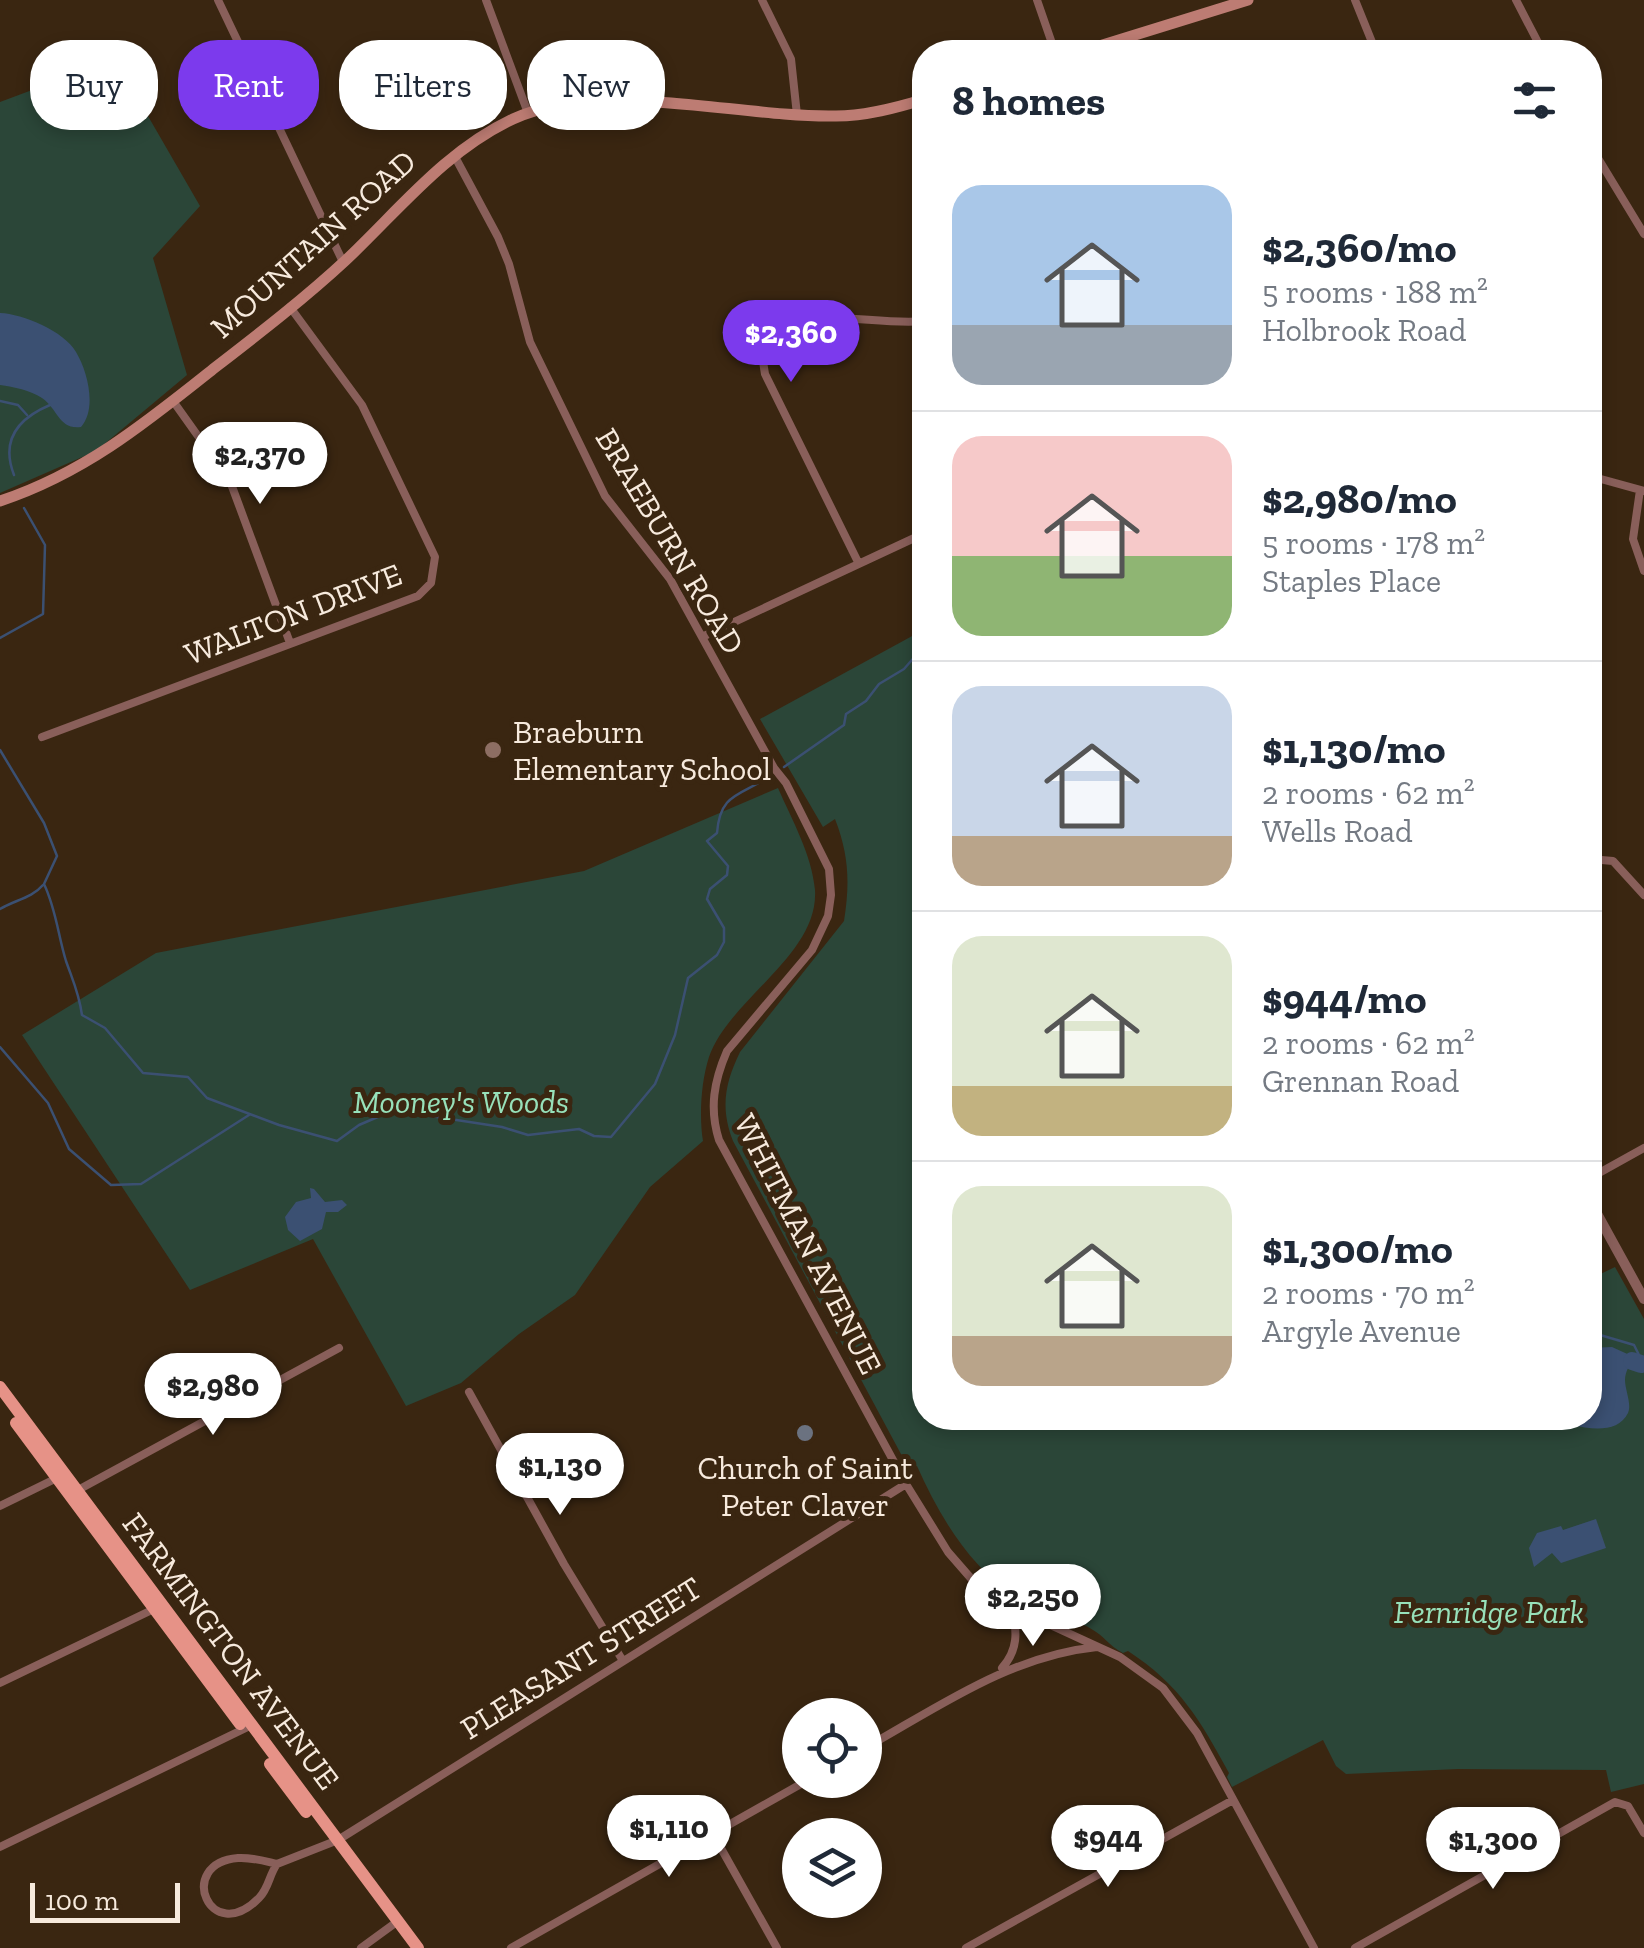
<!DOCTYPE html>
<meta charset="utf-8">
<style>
body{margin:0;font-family:"Zilla Slab",serif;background:#f6f6f7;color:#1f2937;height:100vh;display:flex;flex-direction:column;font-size:38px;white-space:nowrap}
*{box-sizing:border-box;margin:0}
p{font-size:32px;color:#747a83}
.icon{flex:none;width:55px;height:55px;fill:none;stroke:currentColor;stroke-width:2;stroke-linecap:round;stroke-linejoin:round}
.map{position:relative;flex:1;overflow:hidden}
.drawer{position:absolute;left:912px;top:40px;width:690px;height:1390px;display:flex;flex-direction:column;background:#fff;border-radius:40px;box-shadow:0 5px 15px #0003}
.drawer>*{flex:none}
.top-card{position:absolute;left:30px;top:40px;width:732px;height:90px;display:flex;gap:20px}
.controls{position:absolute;left:782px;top:1698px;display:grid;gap:20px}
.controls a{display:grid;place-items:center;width:100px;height:100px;border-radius:50%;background:#fff;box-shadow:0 5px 15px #0003;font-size:50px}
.scale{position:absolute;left:30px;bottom:25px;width:150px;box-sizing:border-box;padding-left:10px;border:5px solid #f7eadd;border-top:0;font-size:28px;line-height:35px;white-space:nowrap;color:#f7eadd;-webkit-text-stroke:8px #3a2611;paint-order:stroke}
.price{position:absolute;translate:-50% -85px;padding:0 22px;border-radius:35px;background:#fff;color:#222;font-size:32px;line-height:65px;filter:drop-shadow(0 2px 5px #0008)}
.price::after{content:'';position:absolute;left:50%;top:60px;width:30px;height:22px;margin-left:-15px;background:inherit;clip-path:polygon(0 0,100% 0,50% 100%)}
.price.current{background:#7c3aed;color:#fff}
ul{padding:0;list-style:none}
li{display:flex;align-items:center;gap:30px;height:250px;padding:0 40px}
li+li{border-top:2px solid #e0e1e3}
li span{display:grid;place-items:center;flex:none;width:280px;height:200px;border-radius:30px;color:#555}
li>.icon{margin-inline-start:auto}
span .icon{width:120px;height:120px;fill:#fffc;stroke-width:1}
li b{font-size:42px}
h2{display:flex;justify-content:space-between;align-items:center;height:120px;padding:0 40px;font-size:42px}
.pill{padding:0 35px;border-radius:40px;background:#fff;box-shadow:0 5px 15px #0003;font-size:35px;line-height:90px}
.pill.current{background:#7c3aed;color:#fff}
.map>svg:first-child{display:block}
.green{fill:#2b4638}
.water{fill:#3b5072}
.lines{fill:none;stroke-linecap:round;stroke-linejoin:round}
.stream{stroke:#3b5072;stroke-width:2.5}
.river{stroke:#3b5072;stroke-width:18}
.minor{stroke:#895f5a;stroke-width:8}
.tertiary{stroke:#895f5a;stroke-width:10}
.secondary{stroke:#bd7c73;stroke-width:11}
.primary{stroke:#e69287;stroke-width:12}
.education-dot{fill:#8d6e63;stroke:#3a2611;stroke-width:4}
.worship-dot{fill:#6b7280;stroke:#3a2611;stroke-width:4}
.labels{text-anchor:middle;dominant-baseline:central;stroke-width:10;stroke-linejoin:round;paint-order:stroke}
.street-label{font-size:32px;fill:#f7eadd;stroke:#3a2611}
.poi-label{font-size:32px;fill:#f7eadd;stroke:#3a2611;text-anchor:start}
.park-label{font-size:32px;font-style:italic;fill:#97e1ba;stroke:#3a2611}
</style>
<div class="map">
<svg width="1644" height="1948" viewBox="0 0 1644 1948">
<rect width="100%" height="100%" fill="#3a2611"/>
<!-- green -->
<path class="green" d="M115,59L200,206L153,258L187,375L96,451L0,493V102Z
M925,629V1418H1590V1279L1615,1267L1644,1319V1784L1611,1792L1606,1770L1458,1769L1346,1774L1336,1766L1323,1740L1232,1787L1227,1777L1229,1773C1200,1720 1180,1685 1128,1651L1123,1653C1108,1645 1104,1636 1093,1630C1078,1620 1058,1618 1042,1611C979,1583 944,1526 917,1466L909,1469L733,1141C720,1108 725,1083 740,1052L844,921C850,883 849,855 835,819L823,827L760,719Z
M778,788C792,820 812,855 815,890C819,955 729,999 709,1057C701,1082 699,1116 703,1141L650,1187L575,1295L519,1334L461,1383L406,1406L313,1239L190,1290L22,1035L156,953L584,871Z"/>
<!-- water -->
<path class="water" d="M0,313C23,314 64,331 76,352C88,372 97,409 81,427C59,430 58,409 42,398C30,390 14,387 0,385Z
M310,1188L314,1189L325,1202L342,1200L347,1205L338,1212H326L322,1229L300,1241L288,1230L285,1217L296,1202L311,1198Z
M1612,1347L1634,1357C1630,1364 1625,1372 1625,1380C1625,1390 1632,1404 1628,1413C1615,1440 1570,1425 1551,1418H1590V1348Z
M1596,1519L1606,1548L1561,1563L1552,1553L1534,1567L1529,1548L1537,1533L1561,1526L1563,1530Z"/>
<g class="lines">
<!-- stream -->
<path class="stream" d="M0,401L18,405L27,415
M14,475C0,439 19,418 50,405
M0,638L43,614L45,545L24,508
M0,750L44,823L57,856L44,884C56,909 58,935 66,961C73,981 79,993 82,1015L105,1028L143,1073L188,1077L207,1098L279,1125L337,1141L359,1125L387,1113L424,1115L502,1127L528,1135L579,1129L594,1136L611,1137L655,1084L675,1035L688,978L717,955L724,942V928L707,899L710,889L727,875L728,866L707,841L717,833C720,792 741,796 770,776
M784,767L844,725L846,714L866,701L879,684L904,669L925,645
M0,909C15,900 32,898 43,885
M0,1047L48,1103L69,1149L111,1185L141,1184L249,1115
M1590,1332L1634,1345L1644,1365"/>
<!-- river -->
<path class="river" d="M1632,1361L1641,1364"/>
<!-- minor -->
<path class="minor" d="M218,0L343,262
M486,0L528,113
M762,0L791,59L797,115
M1037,0L1055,52
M1355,0L1376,52
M1516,0L1543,52
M1590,145L1644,234
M454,155L498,237L509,264L530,342L605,496L670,579L774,768L786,783L829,869L831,895L828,916L812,950L727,1051C714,1081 709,1108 719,1140L906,1484L948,1552L975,1583L996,1600L1120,1657L1163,1688L1197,1733L1314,1948
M173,401L230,481L290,643
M1590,476L1644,491
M1640,490L1633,539L1644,571
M858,562L765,374L761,349L771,329C817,306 876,326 925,321
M702,637L925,533
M42,737L418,596L431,583L435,557L362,405L290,307
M1590,859L1613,861L1644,895
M1590,1178L1644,1148
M469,1392L564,1564L623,1661
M78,1490L339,1348
M0,1506L59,1477
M1002,1668C1018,1650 1018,1631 1011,1609
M0,1683L154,1609
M865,1748C940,1706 1010,1656 1097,1647
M713,1834L777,1948
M0,1847L252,1725
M277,1864C264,1861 251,1857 238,1858C175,1863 210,1948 259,1898C269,1888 269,1875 277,1864L338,1840L906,1484
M361,1948L398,1921
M511,1948L808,1780
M966,1948L1233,1800
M1355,1948L1615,1802L1628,1806L1644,1833"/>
<!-- tertiary -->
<path class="tertiary" d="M1590,1201L1644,1299"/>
<!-- secondary -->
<path class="secondary" d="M1080,52L1248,0
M0,501C85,473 148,421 217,366C261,332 305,298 346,260C399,210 445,151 513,119C602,78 738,118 836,116C866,116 896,108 925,99"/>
<!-- primary -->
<path class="primary" d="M0,1387L418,1948
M16,1423L240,1724
M270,1764L306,1812"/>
</g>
<!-- markers -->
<circle class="education-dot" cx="493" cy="750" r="10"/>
<circle class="worship-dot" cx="805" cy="1433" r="10"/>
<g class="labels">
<!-- street labels -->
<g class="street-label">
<text transform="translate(313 244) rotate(-42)">MOUNTAIN ROAD</text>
<text transform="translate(670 541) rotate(59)">BRAEBURN ROAD</text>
<text transform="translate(293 614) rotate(-21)">WALTON DRIVE</text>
<text transform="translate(808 1244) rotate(63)">WHITMAN AVENUE</text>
<text transform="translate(231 1651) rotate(53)">FARMINGTON AVENUE</text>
<text transform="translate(581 1658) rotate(-32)">PLEASANT STREET</text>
</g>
<!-- poi labels -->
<g class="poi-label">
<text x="513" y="732">Braeburn<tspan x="513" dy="37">Elementary School</tspan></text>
<text x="805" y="1468" text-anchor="middle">Church of Saint<tspan x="805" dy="37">Peter Claver</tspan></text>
</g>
<!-- park labels -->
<g class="park-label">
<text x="461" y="1102">Mooney's Woods</text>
<text x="1489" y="1612">Fernridge Park</text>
</g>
</g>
</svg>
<div class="controls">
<a><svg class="icon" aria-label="locate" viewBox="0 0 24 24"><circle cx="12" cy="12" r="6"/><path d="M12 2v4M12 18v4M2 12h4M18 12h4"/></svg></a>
<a><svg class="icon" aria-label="layers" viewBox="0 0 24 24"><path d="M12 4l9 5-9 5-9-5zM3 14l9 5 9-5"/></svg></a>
</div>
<div class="scale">100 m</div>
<b class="price current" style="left:791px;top:385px">$2,360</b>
<b class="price" style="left:260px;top:507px">$2,370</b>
<b class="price" style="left:213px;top:1438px">$2,980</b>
<b class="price" style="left:560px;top:1518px">$1,130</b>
<b class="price" style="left:1033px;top:1649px">$2,250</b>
<b class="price" style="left:669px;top:1880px">$1,110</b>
<b class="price" style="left:1108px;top:1890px">$944</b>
<b class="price" style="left:1493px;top:1892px">$1,300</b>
<div class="top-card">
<a class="pill">Buy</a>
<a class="pill current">Rent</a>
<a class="pill">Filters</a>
<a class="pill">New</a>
</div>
<section class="drawer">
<h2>8 homes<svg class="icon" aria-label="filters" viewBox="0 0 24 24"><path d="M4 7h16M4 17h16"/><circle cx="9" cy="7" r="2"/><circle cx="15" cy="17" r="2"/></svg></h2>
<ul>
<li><span style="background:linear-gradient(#a9c7e8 70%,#9aa5b1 0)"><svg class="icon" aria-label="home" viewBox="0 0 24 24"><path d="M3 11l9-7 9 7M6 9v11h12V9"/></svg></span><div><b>$2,360/mo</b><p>5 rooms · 188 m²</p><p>Holbrook Road</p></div></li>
<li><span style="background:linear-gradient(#f6c9c9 60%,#8fb573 0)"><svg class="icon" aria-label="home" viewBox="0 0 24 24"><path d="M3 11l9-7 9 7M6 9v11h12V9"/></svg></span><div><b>$2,980/mo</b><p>5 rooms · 178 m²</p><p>Staples Place</p></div></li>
<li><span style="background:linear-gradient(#c9d6e8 75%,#b9a48a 0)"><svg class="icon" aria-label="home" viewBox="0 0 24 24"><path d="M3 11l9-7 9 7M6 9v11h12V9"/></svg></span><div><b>$1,130/mo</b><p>2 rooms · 62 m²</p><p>Wells Road</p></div></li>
<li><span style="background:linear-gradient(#dfe7d0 75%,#c2b280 0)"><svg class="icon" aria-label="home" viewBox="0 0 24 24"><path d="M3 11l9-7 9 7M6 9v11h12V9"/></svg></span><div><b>$944/mo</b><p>2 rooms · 62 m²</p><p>Grennan Road</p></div></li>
<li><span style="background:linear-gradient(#dfe7d0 75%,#b9a48a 0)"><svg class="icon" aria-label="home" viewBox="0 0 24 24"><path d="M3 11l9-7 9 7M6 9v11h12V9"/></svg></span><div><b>$1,300/mo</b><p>2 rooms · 70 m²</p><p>Argyle Avenue</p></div></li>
</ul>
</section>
</div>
